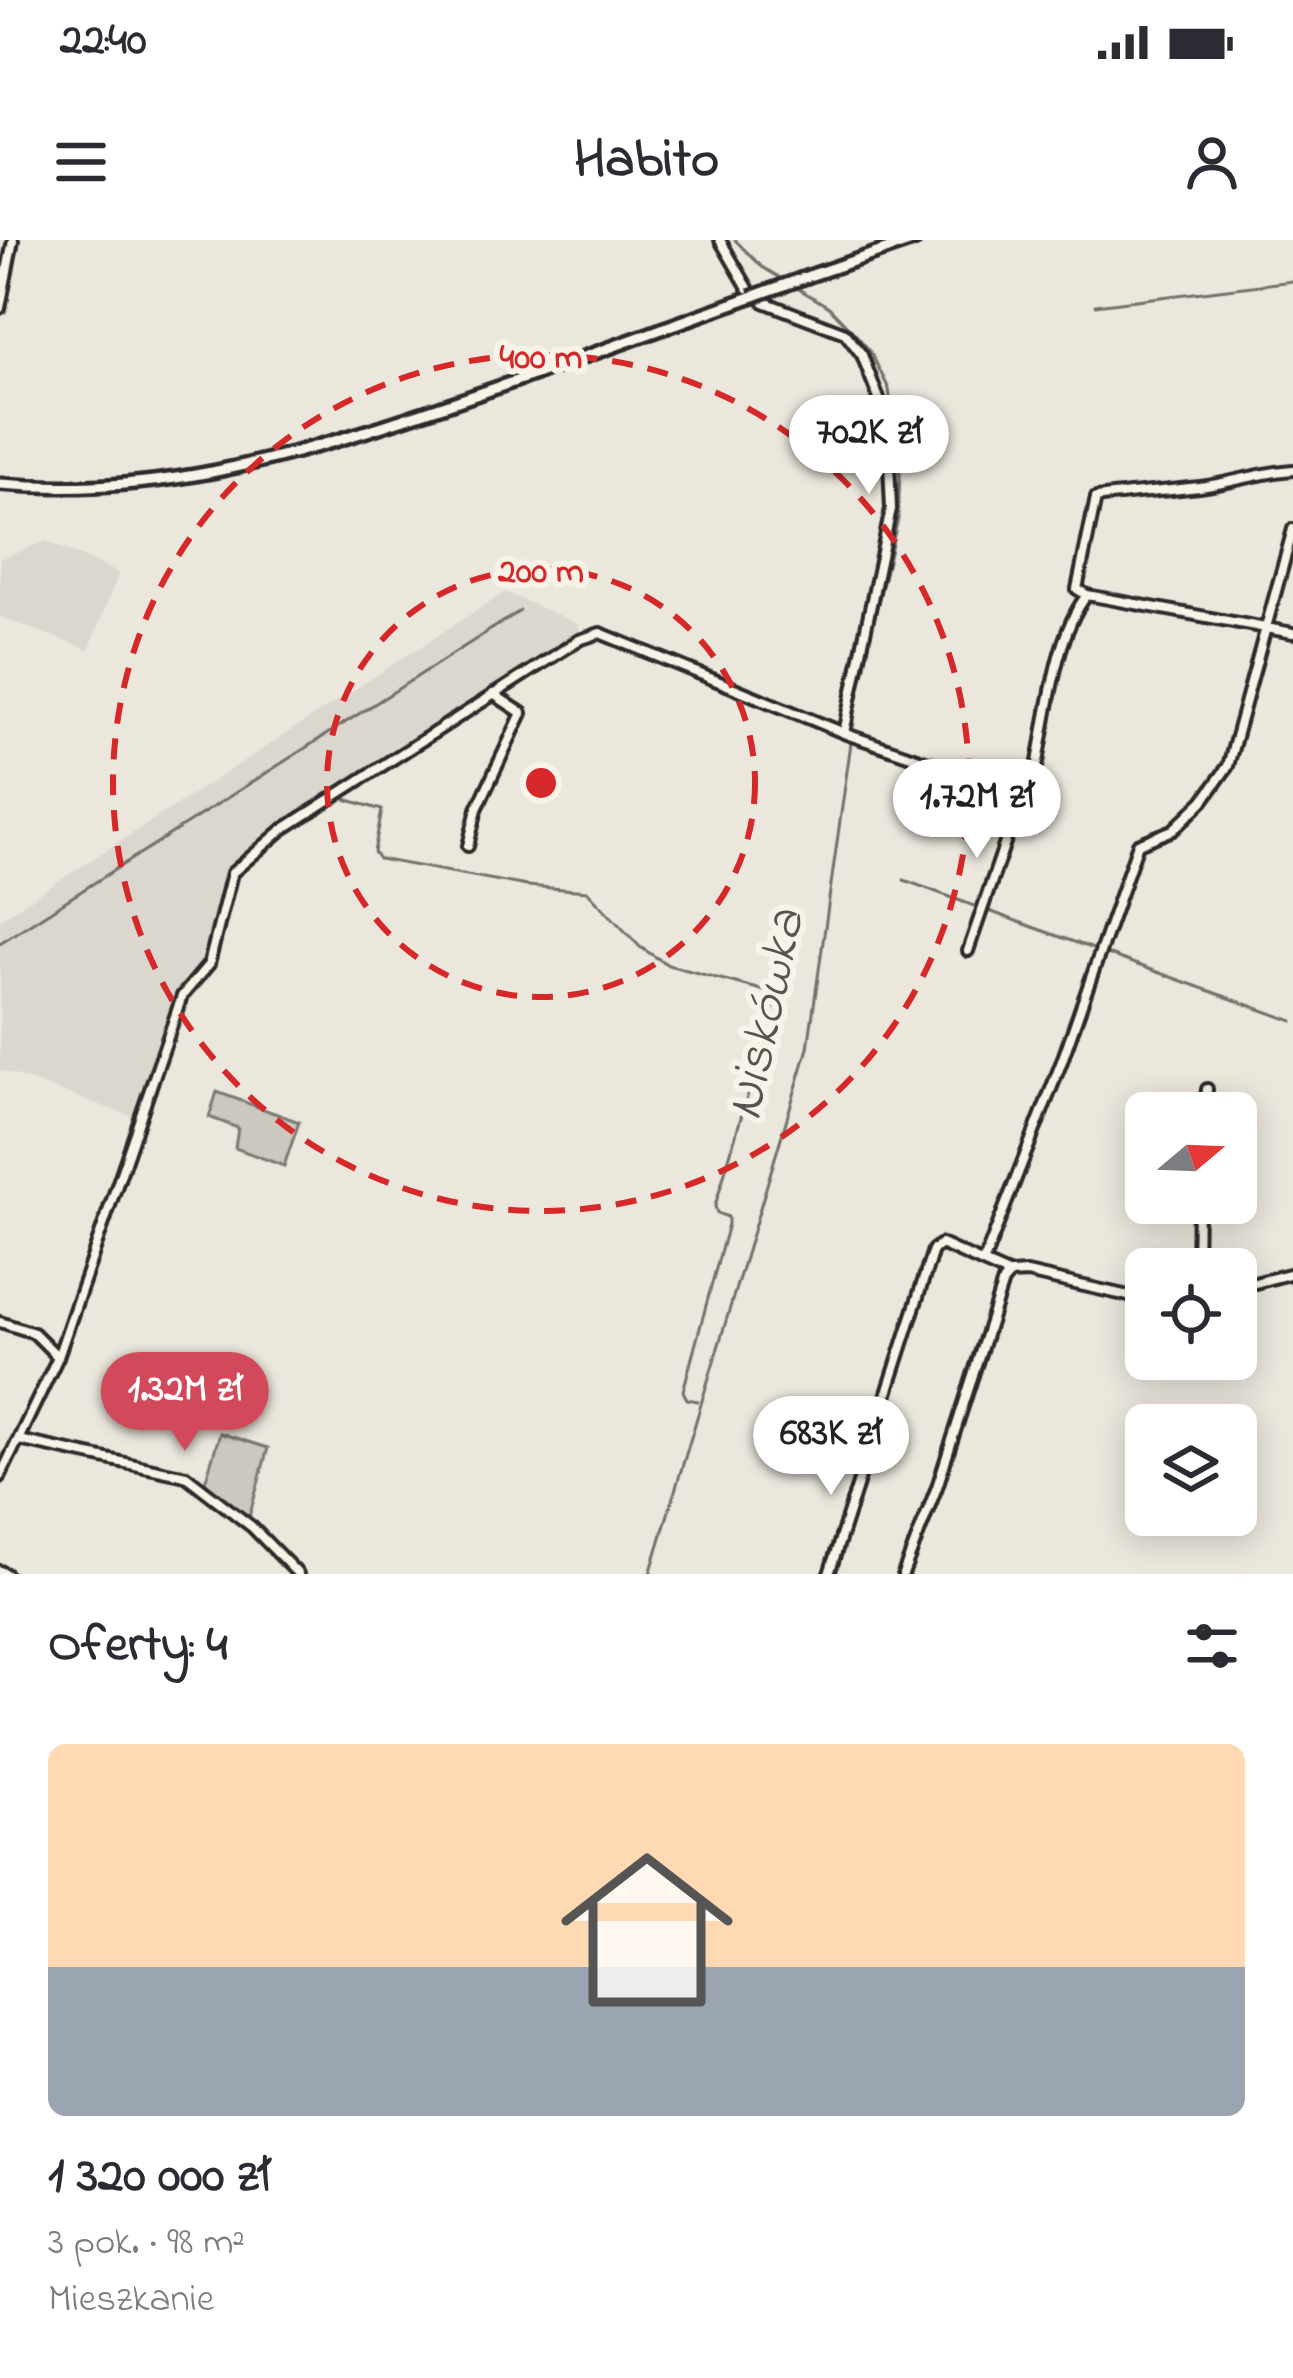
<!DOCTYPE html>
<html lang="pl">
<meta charset="utf-8">
<style>
body{margin:0;font-family:"Indie Flower",sans-serif;background:#f2f2f3;color:#2b2b33;height:100vh;display:flex;flex-direction:column;font-size:45px;white-space:nowrap}
*{box-sizing:border-box;margin:0}
p{font-size:39px;color:#7c7c81}
.icon{flex:none;width:66px;height:66px;fill:none;stroke:currentColor;stroke-width:2;stroke-linecap:round;stroke-linejoin:round}
.map{position:relative;height:1334px;overflow:hidden}
.drawer{display:flex;flex-direction:column;background:#fff;flex:1}
.drawer>*{flex:none}
.needle{width:78px;rotate:71deg}
.buttons{position:absolute;left:1125px;top:852px;display:grid;gap:24px}
.buttons a{display:grid;place-items:center;width:132px;height:132px;border-radius:18px;background:#fff;box-shadow:0 6px 30px #0003;font-size:60px}
.price{position:absolute;translate:-50% -102px;padding:0 27px;border-radius:42px;background:#fff;color:#222;font-size:39px;line-height:78px;filter:drop-shadow(0 3px 6px #0008)}
.price::after{content:'';position:absolute;left:50%;top:72px;width:36px;height:27px;margin-left:-18px;background:inherit;clip-path:polygon(0 0,100% 0,50% 100%)}
.price.selected{background:#d1495b;color:#fff}
ul{padding:0;list-style:none}
li{display:grid;align-content:center;gap:24px;height:636px;padding:0 48px}
li+li{border-top:3px solid #e1e1e2}
li span{display:grid;place-items:center;height:372px;border-radius:18px;color:#555}
li>.icon{margin-inline-start:auto}
span .icon{width:216px;height:216px;fill:#fffc;stroke-width:1}
li b{font-size:51px}
h2{display:flex;justify-content:space-between;align-items:center;height:144px;padding:0 48px;font-size:51px}
.status{display:flex;justify-content:space-between;align-items:center;height:84px;padding:0 60px;background:#fff;direction:ltr}
.status svg{height:33px;fill:currentColor}
header{display:flex;justify-content:space-between;align-items:center;height:156px;padding:0 48px;background:#fff;font-size:54px;font-weight:800}
.map>svg:first-child{display:block}
.built{fill:#dbd7ce}
.green{fill:#cbc8bf;stroke:#7b7a75;stroke-width:3}
.lines{fill:none;stroke-linecap:round;stroke-linejoin:round}
.stream{stroke:#72716c;stroke-width:3}
.minor-casing{stroke:#2b2b2b;stroke-width:16}
.major-casing{stroke:#2b2b2b;stroke-width:18}
.minor{stroke:#f7f3e8;stroke-width:8}
.major{stroke:#f7f3e8;stroke-width:9}
.major-bridge-casing{stroke:#2b2b2b;stroke-width:18;stroke-linecap:butt}
.major-bridge{stroke:#f7f3e8;stroke-width:9}
.ring{fill:none;stroke:#d62828;stroke-width:6;stroke-dasharray:21 15}
.labels{text-anchor:middle;dominant-baseline:central;stroke-width:12;stroke-linejoin:round;paint-order:stroke}
.water-label{font-size:54px;font-style:italic;fill:#555451;stroke:#f7f3e8}
.centre{fill:#d62828;stroke:#f7f3e8;stroke-width:6}
.ring-label{font-size:36px;text-anchor:middle;font-weight:bold;fill:#d62828;stroke:#f7f3e8;stroke-width:12;stroke-linejoin:round;paint-order:stroke}
</style>
<div class="status"><b>22:40</b><svg viewBox="0 0 49 12"><path d="M0 12V9h3v3zM5 12V6h3v6zM10 12V3h3v9zM15 12V0h3v12zM26 1h20v11H26zM47 4h2v5h-2z"/></svg></div>
<header><svg class="icon" aria-label="menu" viewBox="0 0 24 24"><path d="M4 6h16M4 12h16M4 18h16"/></svg>Habito<svg class="icon" aria-label="person" viewBox="0 0 24 24"><circle cx="12" cy="8" r="4"/><path d="M4 21q1-7 8-7t8 7"/></svg></header>
<div class="map">
<svg width="1293" height="1334" viewBox="0 0 1293 1334">
<rect width="100%" height="100%" fill="#ebe7dd"/>
<filter id="ink" filterUnits="userSpaceOnUse"><feTurbulence type="fractalNoise" baseFrequency=".00833" numOctaves="2"/><feDisplacementMap in="SourceGraphic" scale="24" xChannelSelector="R" yChannelSelector="G"/><feConvolveMatrix kernelMatrix="1 2 1 2 8 2 1 2 1" color-interpolation-filters="sRGB"/></filter>
<g filter="url(#ink)">
<!-- built -->
<path class="built" d="M46,301L119,333L89,410L0,377V319Z
M505,352L578,384L580,393L313,563L234,622L227,633L207,717L181,752L133,888L131,876L0,830V679Z"/>
<!-- green -->
<path class="green" d="M217,852L299,882L284,926L235,908L238,888L209,877Z
M220,1193L268,1208L248,1281L205,1242Z"/>
<g class="lines">
<!-- stream -->
<path class="stream" d="M735,0L762,27L784,40
M1095,65L1293,41
M345,559L382,570L374,612L379,619L527,646L587,651L640,707L668,725L762,750L776,758L715,966L717,973L728,977V984L683,1151L687,1159L698,1161
M904,640L977,667
M989,671L1096,710
M0,703L520,371
M1107,714L1293,781
M650,1334L808,808L860,439L898,279L900,235L889,149L870,111L857,96L829,67L792,45"/>
<!-- minor casing -->
<g class="minor-casing">
<path id="minor" d="M720,0L748,48
M764,62L845,93L862,115L881,164L888,199L891,269L844,493
M0,68L13,0
M1087,355L1077,349L1096,258C1131,253 1165,251 1200,247C1232,243 1261,232 1293,230
M1087,355L1293,393
M468,606L477,569L522,473L493,454
M968,711L1025,544
M1205,873L1207,849
M983,1023L1010,1035
M1197,1029L1198,963
M1236,1048L1293,1033
M0,1082L34,1093L58,1117
M19,1200L186,1236L252,1287L298,1334
M0,1237L58,1117L182,756L209,724L232,633L282,590L579,400L600,393L849,495L1002,547H1018L1035,537C1047,483 1053,398 1087,355
M0,1331L6,1334
M829,1334L933,1010L941,1004L983,1023L1062,821L1138,604L1173,590L1203,561L1228,526L1293,289
M903,1334L937,1247L1003,1042L1010,1034L1027,1033L1146,1060"/>
</g>
<!-- major casing -->
<g class="major-casing">
<path id="major" d="M809,36L915,0
M0,244C153,257 279,221 422,173C532,137 641,96 751,57"/>
</g>
<!-- minor -->
<use href="#minor" class="minor"/>
<!-- major -->
<use href="#major" class="major"/>
<!-- major-bridge casing -->
<g class="major-bridge-casing">
<path id="major-bridge" d="M751,57L809,36"/>
</g>
<!-- major-bridge -->
<use href="#major-bridge" class="major-bridge"/>
</g>
</g>
<!-- distance rings -->
<g class="ring">
<circle cx="541" cy="543" r="214"/>
<circle cx="541" cy="543" r="428"/>
</g>
<g class="labels">
<!-- water labels -->
<g class="water-label">
<text transform="translate(768 775) rotate(-78)">Niskówka</text>
</g>
</g>
<circle cx="541" cy="543" r="18" class="centre"/>
<g class="ring-label">
<text x="541" y="128">400 m</text>
<text x="541" y="342">200 m</text>
</g>
</svg>
<div class="buttons">
<a><svg class="needle" viewBox="-14 -14 28 28"><path d="M0-13l5 13h-10z" fill="#e53935"/><path d="M0 13l5-13h-10z" fill="#7c7c81"/></svg></a>
<a><svg class="icon" aria-label="locate" viewBox="0 0 24 24"><circle cx="12" cy="12" r="6"/><path d="M12 2v4M12 18v4M2 12h4M18 12h4"/></svg></a>
<a><svg class="icon" aria-label="layers" viewBox="0 0 24 24"><path d="M12 4l9 5-9 5-9-5zM3 14l9 5 9-5"/></svg></a>
</div>
<b class="price" style="left:869px;top:257px">702K zł</b>
<b class="price" style="left:977px;top:621px">1.72M zł</b>
<b class="price selected" style="left:185px;top:1214px">1.32M zł</b>
<b class="price" style="left:831px;top:1258px">683K zł</b>
</div>
<section class="drawer">
<h2>Oferty: 4<svg class="icon" aria-label="filters" viewBox="0 0 24 24"><path d="M4 7h16M4 17h16"/><circle cx="9" cy="7" r="2"/><circle cx="15" cy="17" r="2"/></svg></h2>
<ul>
<li><span style="background:linear-gradient(#ffd9b3 60%,#9aa5b1 0)"><svg class="icon" aria-label="home" viewBox="0 0 24 24"><path d="M3 11l9-7 9 7M6 9v11h12V9"/></svg></span><div><b>1 320 000 zł</b><p>3 pok. · 98 m²</p><p>Mieszkanie</p></div></li>
</ul>
</section>
